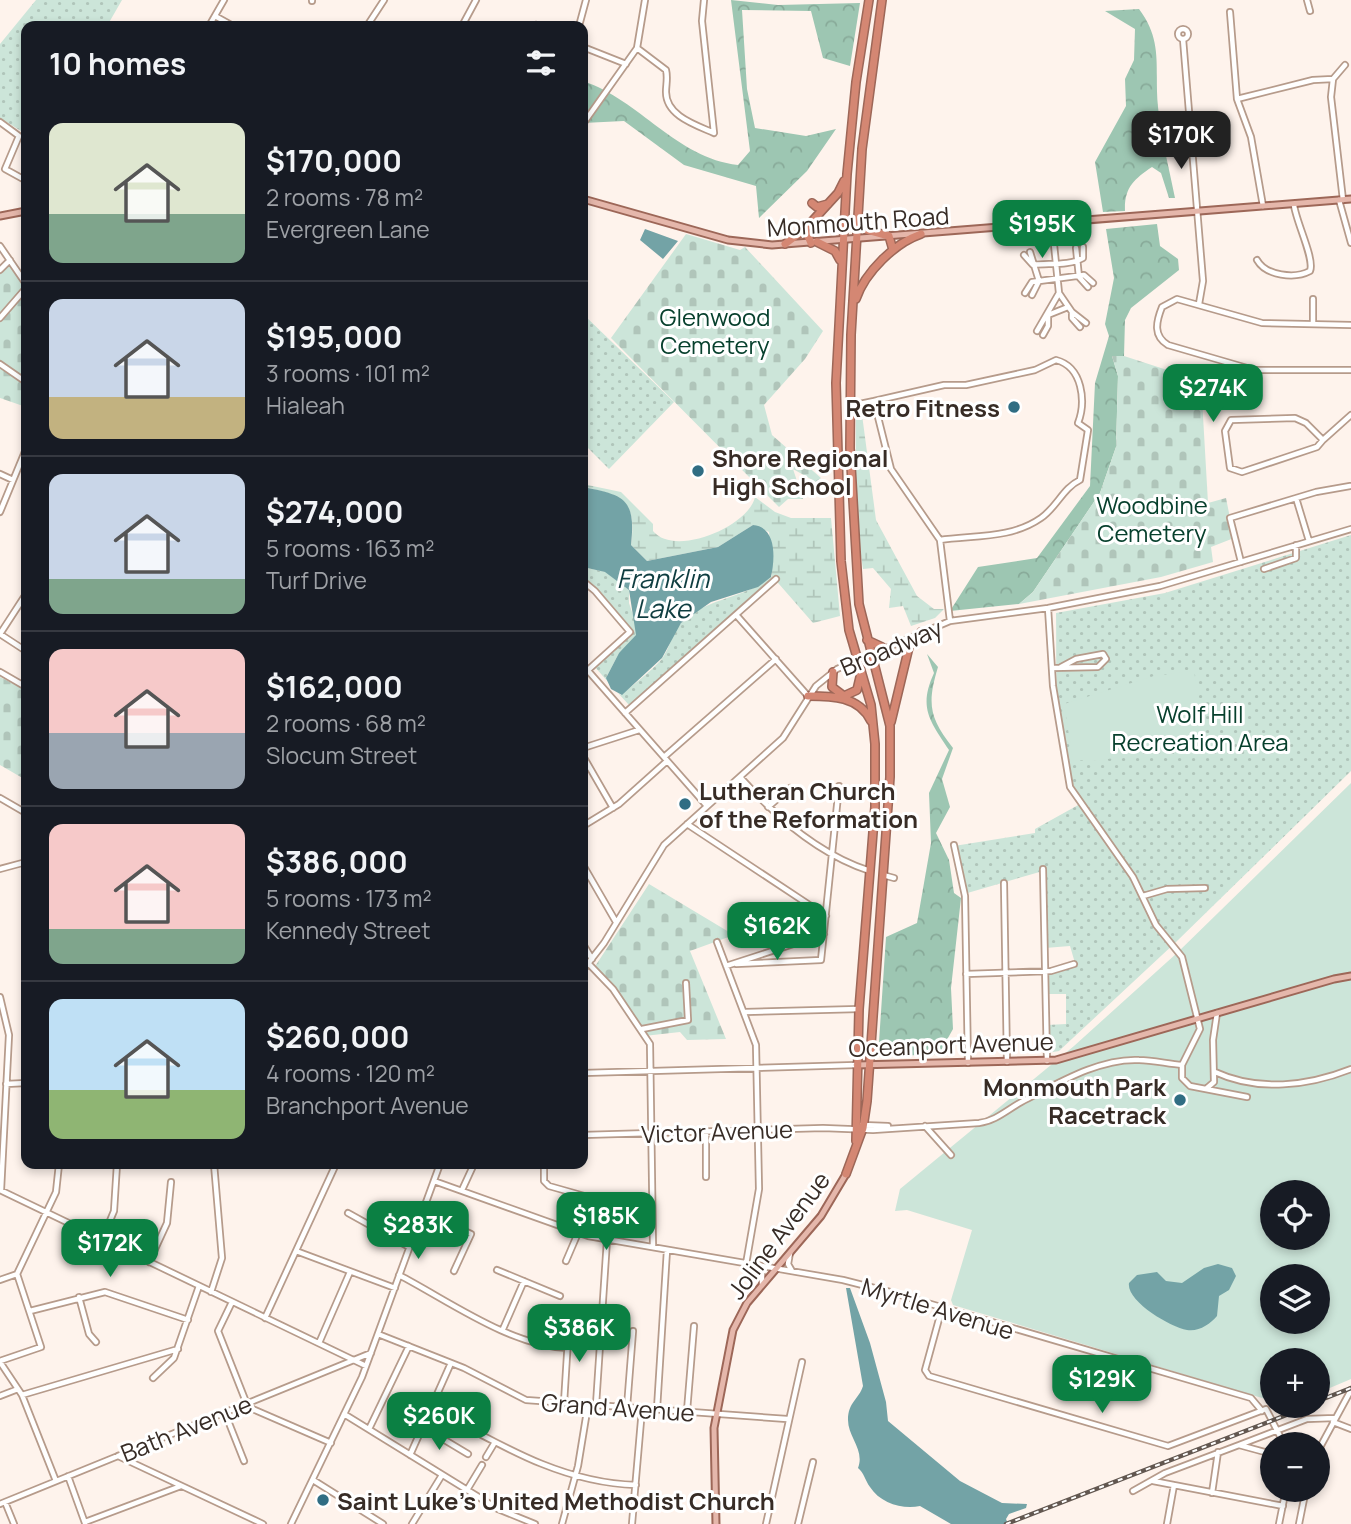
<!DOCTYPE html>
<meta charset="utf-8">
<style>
body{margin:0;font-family:Manrope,sans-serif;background:#20242c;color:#f1f3f6;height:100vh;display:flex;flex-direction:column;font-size:26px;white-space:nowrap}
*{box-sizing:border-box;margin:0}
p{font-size:23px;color:#9ea1a6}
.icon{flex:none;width:38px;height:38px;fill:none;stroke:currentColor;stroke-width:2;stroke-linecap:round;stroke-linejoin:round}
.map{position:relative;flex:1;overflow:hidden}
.panel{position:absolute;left:21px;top:21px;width:567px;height:1148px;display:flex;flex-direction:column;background:#171b24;border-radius:14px;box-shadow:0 4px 10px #0003}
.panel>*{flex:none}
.fabs{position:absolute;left:1260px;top:1180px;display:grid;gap:14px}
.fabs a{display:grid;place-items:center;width:70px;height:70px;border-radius:50%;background:#171b24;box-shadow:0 4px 10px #0003;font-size:35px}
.price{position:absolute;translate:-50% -60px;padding:0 16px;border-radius:14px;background:#0b8043;color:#fff;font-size:23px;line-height:46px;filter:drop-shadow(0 2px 4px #0008)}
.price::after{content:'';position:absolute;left:50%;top:42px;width:21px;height:16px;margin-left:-10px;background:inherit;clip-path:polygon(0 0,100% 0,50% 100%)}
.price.selected{background:#222;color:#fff}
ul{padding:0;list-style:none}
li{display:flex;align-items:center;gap:21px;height:175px;padding:0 28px}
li+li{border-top:2px solid #363941}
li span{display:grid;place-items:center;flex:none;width:196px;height:140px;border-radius:14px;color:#555}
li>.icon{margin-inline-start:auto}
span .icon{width:84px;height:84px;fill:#fffc;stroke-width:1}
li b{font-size:30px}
h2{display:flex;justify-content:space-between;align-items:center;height:84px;padding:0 28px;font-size:30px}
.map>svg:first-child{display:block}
.forest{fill:url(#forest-crowns)}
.wetland{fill:url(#wetland-marsh)}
.cemetery{fill:url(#cemetery-stones)}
.park{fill:url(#park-dots)}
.pitch{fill:#cce5d9;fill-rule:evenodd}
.water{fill:#73a3a6}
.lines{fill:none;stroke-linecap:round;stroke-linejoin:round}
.minor-casing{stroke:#b69b8b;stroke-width:8}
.major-casing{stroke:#9d6758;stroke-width:9}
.highway-casing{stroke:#9d6758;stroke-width:10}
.minor{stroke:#fff;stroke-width:4.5}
.major{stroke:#e5b7ab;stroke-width:5}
.highway{stroke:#d48773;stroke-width:7}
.rail-casing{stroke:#625750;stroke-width:4.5}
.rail{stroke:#fff;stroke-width:2;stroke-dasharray:5;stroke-linecap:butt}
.poi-dot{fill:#306d83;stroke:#fff;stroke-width:2.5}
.labels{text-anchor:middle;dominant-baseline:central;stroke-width:6;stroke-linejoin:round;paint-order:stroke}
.street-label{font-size:24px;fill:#372c26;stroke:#fff}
.park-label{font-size:24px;fill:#07402d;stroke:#fff}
.poi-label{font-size:24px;font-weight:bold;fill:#372c26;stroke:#fff;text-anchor:start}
.water-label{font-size:26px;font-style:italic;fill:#0f3d40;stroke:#fff}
</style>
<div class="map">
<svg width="1351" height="1524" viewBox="0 0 1351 1524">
<defs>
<pattern id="forest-crowns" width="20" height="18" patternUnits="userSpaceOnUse" patternTransform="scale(1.75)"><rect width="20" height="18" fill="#9dc6b2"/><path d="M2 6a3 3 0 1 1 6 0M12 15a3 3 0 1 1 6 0" fill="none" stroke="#8a9"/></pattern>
<pattern id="wetland-marsh" width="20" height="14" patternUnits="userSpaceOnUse" patternTransform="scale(1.75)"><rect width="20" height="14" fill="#cce5d9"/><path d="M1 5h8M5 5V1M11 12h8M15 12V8" fill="none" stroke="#b0c5ba"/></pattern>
<pattern id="cemetery-stones" width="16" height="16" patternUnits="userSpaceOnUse" patternTransform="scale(1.75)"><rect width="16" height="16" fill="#cce5d9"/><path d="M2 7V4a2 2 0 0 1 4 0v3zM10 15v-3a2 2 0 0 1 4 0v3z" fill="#b0c5ba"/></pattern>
<pattern id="park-dots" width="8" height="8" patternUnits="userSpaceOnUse" patternTransform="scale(1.75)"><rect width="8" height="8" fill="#cce5d9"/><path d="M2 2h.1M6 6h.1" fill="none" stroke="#b0c5ba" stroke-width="1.8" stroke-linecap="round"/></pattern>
</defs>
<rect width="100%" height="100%" fill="#fef3ec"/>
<!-- forest -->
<path class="forest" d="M731,0L778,5L860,3L850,66L823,58L811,11L742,10L747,89L755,128L806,136L836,129L807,171L759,218L756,186L684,165L624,121L583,123V81C640,100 676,158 738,165L750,151Z
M1139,9C1164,42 1154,69 1158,107C1161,137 1169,168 1175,198H1169L1161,173L1152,167C1134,179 1124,188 1125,211L1103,212L1095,162L1126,106L1125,79L1134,60L1135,29L1105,11Z
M1157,224L1160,246L1178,259L1179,270L1131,308L1125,320L1124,356H1112L1118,376L1116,447L1100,493L1033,592L1019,604L950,611L978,567L1037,558L1090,486L1095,383L1109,336L1105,324L1114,278L1106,229Z
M927,654L938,667C927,704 929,717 953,748L942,779L950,807L936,833L949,860L954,893L961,898L951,988L953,1029L939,1054L878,1057L886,937L917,923L931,843L929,793L949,750C930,721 918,708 934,673Z"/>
<!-- wetland -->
<path class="wetland" d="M861,407L876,520L917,596L934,609H944L935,618L911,626L903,606L889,608L891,589L873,568L863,569C854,516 856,461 856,408Z
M583,484L621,492L653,524V531C675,558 749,526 755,497L775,512L791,518H831L840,616L813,623L772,576L769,532L753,525L718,547L647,561L631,545C637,501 623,495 583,487Z"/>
<!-- cemetery -->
<path class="cemetery" d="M686,234L740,250L745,247L823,331L805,359L764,405L772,435L821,478L816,482L793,469L803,499H788L779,507L611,338Z
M7,261L26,290V407L0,398V267Z
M1112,356H1124L1201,381L1208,503L1226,498L1234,538L1211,547L1213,562L1161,577L1019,604L1033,592L1100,493L1116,447L1118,376Z
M0,677L26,690V780L0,765Z
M649,884L734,935L690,951L726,1039L687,1040L680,1032L644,1036L611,990L592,971Z"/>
<!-- park -->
<path class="park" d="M36,0H122L107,26H26V134L0,118V44Z
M583,314L674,402L609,469L586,446L583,449Z
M1351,535V771L1176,942L1059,1051L1047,1053V1025L1066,1024V994H1045L1046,973L1075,963L1070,946L1045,948L1043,871L964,894L954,846L1035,833V829L1080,804C1052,747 1057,676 1056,613L1165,593Z
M583,567L606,572L629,590V603L638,630L636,639L619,653L607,676L610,684L593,665L628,630L594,590L583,583Z
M772,576L774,578L629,705L618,693L621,695C633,685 650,672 661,660C670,649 672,632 682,622C707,597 745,599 772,576Z"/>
<!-- pitch -->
<path class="pitch" d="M1194,671L1204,732L1200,742L1097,761L1073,760L1064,704L1154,676Z
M1351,783V1379L1318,1393V1360H1272V1401L953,1305L951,1300L972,1230L907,1210L895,1211L900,1189L1074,1046L1177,953ZM1272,1192H1318V1237H1272ZM1272,1276H1318V1321H1272Z"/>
<!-- water -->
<path class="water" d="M645,229L678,241L663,259L640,240Z
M583,487C625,495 636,499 631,545L647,561L718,547L753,525C777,527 775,559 771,577L758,587L711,602L681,623L662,658L622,695L611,689L606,678L619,653L636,635L629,590L605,572L583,567Z
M1218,1264L1232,1268L1236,1276L1229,1290L1219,1296L1217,1316C1210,1324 1199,1332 1187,1330C1170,1327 1126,1301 1129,1283L1137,1275L1157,1272L1166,1281L1182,1283L1204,1268Z
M846,1288H850L870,1343L886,1402L888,1421L960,1481L1002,1503L1027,1504L1026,1508L1009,1514L1006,1519L1008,1524H951L920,1506C903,1510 880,1503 870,1487C865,1480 864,1473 858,1468C865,1450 848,1437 848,1420C848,1402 859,1399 863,1386Z"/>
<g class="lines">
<!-- minor casing -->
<g class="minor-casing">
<path id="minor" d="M312,0V1
M1307,0L1310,11
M1230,12L1237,99L1251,137L1263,206
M215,16L233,26
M536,25L537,26
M209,26L224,0
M367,26L384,0
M462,26L476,0
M579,26L586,0
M1178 34a5 5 0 1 1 10 0a5 5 0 1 1-10 0Z
M1183,39L1203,281L1199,304
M583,47L626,64
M637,48L666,70C668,78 666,84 666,92C666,116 696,125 714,133L702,21L704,0
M1333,79L1331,97L1343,200
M1333,79L1345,65
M1237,99L1313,80L1333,79
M0,122L19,136L5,169L25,180
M583,124L637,48L645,0
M1339,200L1351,243
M1052,225L1059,293L1072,312L1086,323
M0,246L26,284
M1076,248L1079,277L1088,287
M1030,252L1039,281L1032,295
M1024,255L1033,265C1049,263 1069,266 1083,258V247
M1257,260C1266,276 1295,279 1310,271C1315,259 1296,222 1294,205
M0,270L10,260
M1025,293L1032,282L1084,275L1093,283
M1313,299V322
M1072,312V318L1080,327
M0,318L26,288
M1351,325L1262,323L1177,299L1162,307C1156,322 1153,336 1168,345L1254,370H1351
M1037,331L1059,293
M1043,335L1048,326V315L1068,307
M0,364L26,382
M874,401L944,385H966L1035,370L1056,360C1083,367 1086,402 1078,423L1088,430L1080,480C1063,488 1057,507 1041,518C1011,539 974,535 940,540
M850,406L874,401L891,469L940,540L950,621
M1295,418L1306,423L1323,440L1317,447L1242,472L1230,468L1225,431L1231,420Z
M1323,440L1351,415
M0,474L13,480
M1296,498L1309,541
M0,512L26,449
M1241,562L1230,518L1316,492L1350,486
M1264,569L1296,558V545
M583,581L595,591L630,632L588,670
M1048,608L1053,686L1070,787L1133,877L1156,925L1182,957L1200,1029L1182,1065V1078L1190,1086L1247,1097
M738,617L808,696
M0,634L26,594
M0,634L26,651
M583,665L707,806
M1052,668L1098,667L1106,659L1103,654L1076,659L1061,667
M0,672L26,687
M625,713L776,579
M583,748L639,730
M583,756L613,808
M664,757L776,659
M740,777C775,816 820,855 870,871
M0,798L26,813
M768,807L790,788
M687,824L826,916
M583,826L619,804L667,761
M954,845L965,896L968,1063
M583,865L616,922
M0,869L26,862
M1043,869L1047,1061
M883,875L894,878
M1004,883L1007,1062
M1143,896L1167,889L1205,888
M717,942L756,1045L759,1189L746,1264
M583,944L592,959
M588,963L613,989L650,1044L653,1247
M736,964L821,960L839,786
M726,966L824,934
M583,970L604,943L664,845L783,738L816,686L837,669L950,621L1048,608L1160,586L1351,529
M966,974L1051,971L1074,964
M0,997L9,1035L1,1190
M745,1012L859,1009
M642,1029L688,1020L686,983
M1215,1072C1258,1092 1308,1086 1351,1069
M583,1073L856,1065
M6,1084L26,1083
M1207,1088L1214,1082L1213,1040L1217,1013
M862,1125L888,1126
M925,1126L951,1155
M583,1135L823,1128L873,1130L979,1123C997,1121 1010,1107 1027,1099C1060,1082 1101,1058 1139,1060C1153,1060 1168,1064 1182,1065
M544,1164V1181L549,1186L609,1203L652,1204
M706,1177V1133
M434,1181L588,1236L843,1280L890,1292L1251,1398L1262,1411
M0,1190L366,1366
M462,1190L474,1164
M422,1212L471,1234L454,1271
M348,1213L409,1247
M102,1240L114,1211L117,1164
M296,1251L395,1288
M790,1253L788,1264L792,1271
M566,1261L578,1233
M149,1262L167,1223L171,1182
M757,1267L762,1275V1284
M497,1270L560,1296
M399,1275C449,1301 510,1346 568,1348
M0,1280L17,1274L56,1192L59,1164
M211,1292L222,1258L214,1164
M79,1297L89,1334L96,1342
M232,1302L218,1331L248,1407L331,1443
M942,1308L925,1370L929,1376L1168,1446L1266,1409L1284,1444
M30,1311L105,1292L188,1320
M265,1318L336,1164
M503,1329L524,1281
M378,1334L464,1368L526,1400L787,1419
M319,1343L350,1272
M0,1361L41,1347L17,1274
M0,1362L22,1395L56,1481
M153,1378L174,1358L199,1286
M22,1395L178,1349
M0,1396L18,1389
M564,1403L569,1323
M596,1405L607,1240
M627,1407L633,1331
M432,1408C497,1443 560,1483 636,1485
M657,1409L667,1250
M687,1411L694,1326
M225,1413L244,1461
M344,1414L498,1509L535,1524
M1333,1422L1351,1429
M423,1427L468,1454
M369,1429L409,1346
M1239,1445L1307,1419L1335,1418
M1318,1451L1351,1390
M410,1455L451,1363
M118,1456L263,1524
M486,1457L495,1442
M68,1476L85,1523
M313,1480L383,1524
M1153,1481L1283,1506
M467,1490L482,1465
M1133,1491L1165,1473L1239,1445L1272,1454
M1212,1493L1218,1452
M5,1502L14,1524
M0,1504L371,1353
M85,1522L181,1486
M291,1524L362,1377L440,1164
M412,1524L442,1475
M562,1524L578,1466L588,1405
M632,1524L642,1409
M766,1524L802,1362
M798,1524L813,1462
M1167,1524L1174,1485
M1279,1524L1286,1489
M1299,1524L1306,1489"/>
</g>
<!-- major casing -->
<g class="major-casing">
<path id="major" d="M583,199L728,240L772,245L1351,199
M0,216L26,211
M856,1065L1056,1060L1334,979L1351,976
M716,1524L714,1428L733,1330L747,1303L821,1216L846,1174"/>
</g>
<!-- highway casing -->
<g class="highway-casing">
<path id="highway" d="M812,203L817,207L828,204
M860,219L867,230L889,236L893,250
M817,242L835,251L840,260
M811,243L805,229L838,193L844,181
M785,244L805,229
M856,299C865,272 895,243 921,234
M867,640L882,647
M833,672L832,687L844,696L857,690L861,673
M808,696C832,696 859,696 871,721
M891,722L909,647L921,632
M856,1141L859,1009L875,807V744L871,705L849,630L841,561L836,383L847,174L856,82L869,0
M846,1174L863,1128L867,1101L890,777V726L859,604L850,448L851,335L862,149L882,0"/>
</g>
<!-- minor -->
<use href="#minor" class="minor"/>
<!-- major -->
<use href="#major" class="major"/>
<!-- highway -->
<use href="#highway" class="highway"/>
<!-- rail casing -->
<g class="rail-casing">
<path id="rail" d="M1318,1401L1351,1388
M1006,1524L1312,1405"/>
</g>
<!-- rail -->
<use href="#rail" class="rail"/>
</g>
<!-- markers -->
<g class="poi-dot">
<circle cx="1014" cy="407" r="7"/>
<circle cx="698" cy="471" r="7"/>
<circle cx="685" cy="804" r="7"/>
<circle cx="1180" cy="1100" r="7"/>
<circle cx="323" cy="1500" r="7"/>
</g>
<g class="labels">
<!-- street labels -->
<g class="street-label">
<text transform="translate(858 221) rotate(-4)">Monmouth Road</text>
<text transform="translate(891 647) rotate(-23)">Broadway</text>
<text transform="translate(951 1044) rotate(-2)">Oceanport Avenue</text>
<text transform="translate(717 1131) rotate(-2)">Victor Avenue</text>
<text transform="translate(778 1235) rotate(-53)">Joline Avenue</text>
<text transform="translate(938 1308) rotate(17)">Myrtle Avenue</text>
<text transform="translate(618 1407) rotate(4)">Grand Avenue</text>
<text transform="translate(186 1428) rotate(-22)">Bath Avenue</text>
</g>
<!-- park labels -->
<g class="park-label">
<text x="715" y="316">Glenwood<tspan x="715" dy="28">Cemetery</tspan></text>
<text x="1152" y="504">Woodbine<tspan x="1152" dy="28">Cemetery</tspan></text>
<text x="1200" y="713">Wolf Hill<tspan x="1200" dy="28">Recreation Area</tspan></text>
</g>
<!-- poi labels -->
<g class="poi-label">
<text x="1000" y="407" text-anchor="end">Retro Fitness</text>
<text x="712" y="457">Shore Regional<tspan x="712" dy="28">High School</tspan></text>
<text x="699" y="790">Lutheran Church<tspan x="699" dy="28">of the Reformation</tspan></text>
<text x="1166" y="1086" text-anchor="end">Monmouth Park<tspan x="1166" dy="28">Racetrack</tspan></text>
<text x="337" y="1500">Saint Luke's United Methodist Church</text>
</g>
<!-- water labels -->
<g class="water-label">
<text x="663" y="578">Franklin<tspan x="663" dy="30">Lake</tspan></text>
</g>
</g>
</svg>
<div class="fabs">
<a><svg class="icon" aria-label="locate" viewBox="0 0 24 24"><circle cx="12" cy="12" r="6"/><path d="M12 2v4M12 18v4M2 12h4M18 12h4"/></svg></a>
<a><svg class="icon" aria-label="layers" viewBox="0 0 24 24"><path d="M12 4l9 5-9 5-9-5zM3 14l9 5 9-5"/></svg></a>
<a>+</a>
<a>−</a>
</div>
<b class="price selected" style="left:1181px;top:171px">$170K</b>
<b class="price" style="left:1042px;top:260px">$195K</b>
<b class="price" style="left:1213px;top:424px">$274K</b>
<b class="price" style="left:777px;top:962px">$162K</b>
<b class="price" style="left:606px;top:1252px">$185K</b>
<b class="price" style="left:418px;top:1261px">$283K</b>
<b class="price" style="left:110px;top:1279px">$172K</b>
<b class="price" style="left:579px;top:1364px">$386K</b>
<b class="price" style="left:1102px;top:1415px">$129K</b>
<b class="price" style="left:439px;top:1452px">$260K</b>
<section class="panel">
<h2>10 homes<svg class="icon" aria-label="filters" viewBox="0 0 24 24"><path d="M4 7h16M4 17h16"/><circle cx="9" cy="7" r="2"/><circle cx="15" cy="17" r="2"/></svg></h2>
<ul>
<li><span style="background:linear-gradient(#dfe7d0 65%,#7fa58c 0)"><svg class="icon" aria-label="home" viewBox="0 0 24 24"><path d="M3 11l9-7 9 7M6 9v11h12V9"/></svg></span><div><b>$170,000</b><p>2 rooms · 78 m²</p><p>Evergreen Lane</p></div></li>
<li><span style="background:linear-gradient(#c9d6e8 70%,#c2b280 0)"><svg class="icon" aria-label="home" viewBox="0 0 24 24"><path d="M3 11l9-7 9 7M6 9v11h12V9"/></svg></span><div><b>$195,000</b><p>3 rooms · 101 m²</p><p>Hialeah</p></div></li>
<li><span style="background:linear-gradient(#c9d6e8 75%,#7fa58c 0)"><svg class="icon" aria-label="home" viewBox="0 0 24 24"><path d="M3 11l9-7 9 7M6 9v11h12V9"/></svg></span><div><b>$274,000</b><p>5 rooms · 163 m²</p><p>Turf Drive</p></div></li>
<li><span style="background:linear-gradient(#f6c9c9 60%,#9aa5b1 0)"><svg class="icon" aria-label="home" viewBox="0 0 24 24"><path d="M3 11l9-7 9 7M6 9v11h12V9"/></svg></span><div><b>$162,000</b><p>2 rooms · 68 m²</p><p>Slocum Street</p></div></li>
<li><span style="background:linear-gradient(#f6c9c9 75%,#7fa58c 0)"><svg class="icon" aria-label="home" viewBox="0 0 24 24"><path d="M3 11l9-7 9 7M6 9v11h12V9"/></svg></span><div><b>$386,000</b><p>5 rooms · 173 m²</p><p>Kennedy Street</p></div></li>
<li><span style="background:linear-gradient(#bfe0f5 65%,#8fb573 0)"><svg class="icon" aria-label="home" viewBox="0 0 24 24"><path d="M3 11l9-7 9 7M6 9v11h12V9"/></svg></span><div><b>$260,000</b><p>4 rooms · 120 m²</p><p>Branchport Avenue</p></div></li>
</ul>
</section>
</div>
